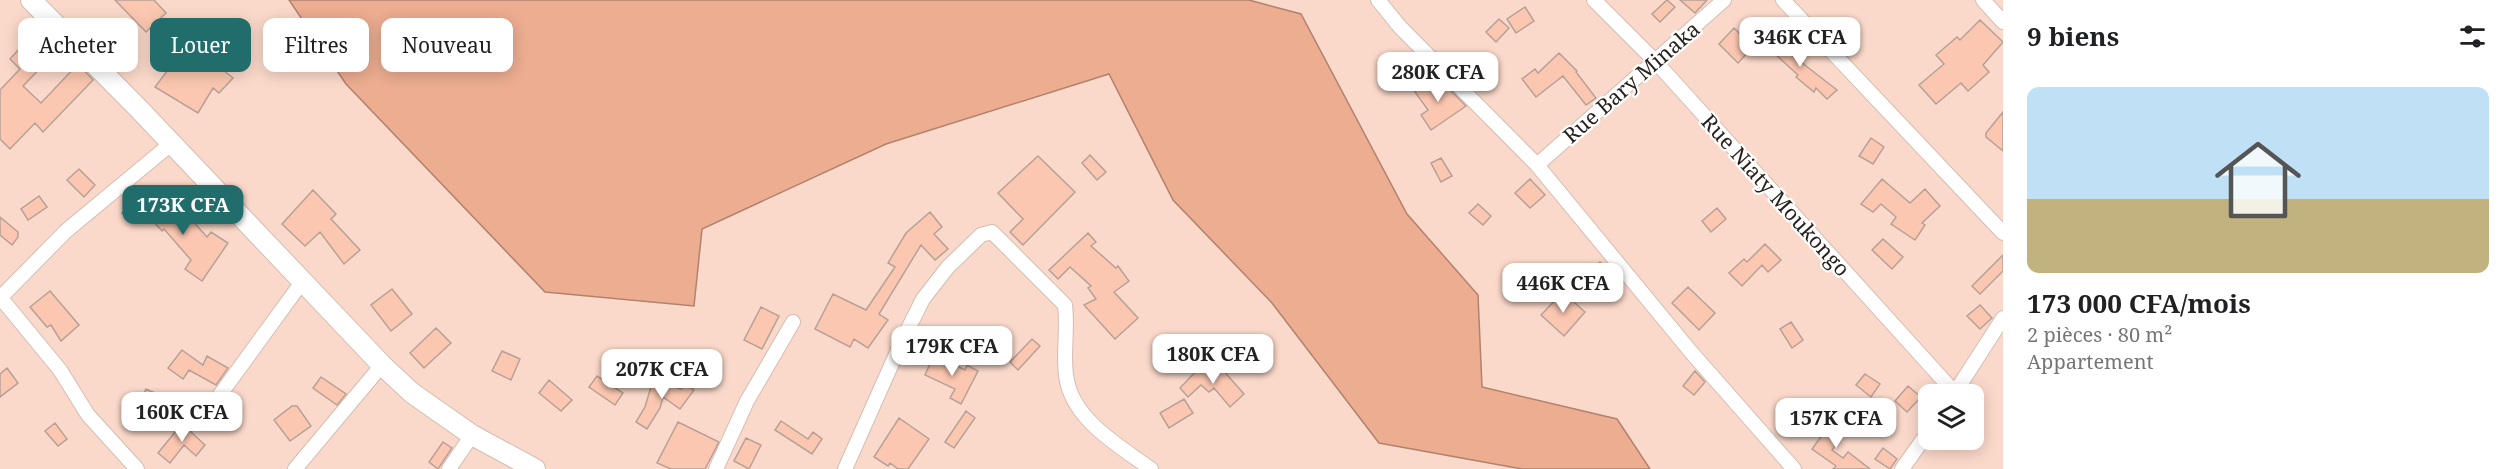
<!DOCTYPE html>
<html lang="fr">
<meta charset="utf-8">
<style>
body{margin:0;font-family:"Noto Serif",serif;background:#f2f2f2;color:#202124;height:100vh;display:flex;flex-direction:column;font-size:22px;white-space:nowrap}
*{box-sizing:border-box;margin:0}
p{font-size:20px;color:#757577}
.icon{flex:none;width:33px;height:33px;fill:none;stroke:currentColor;stroke-width:2;stroke-linecap:round;stroke-linejoin:round}
.map{position:relative;flex:1;overflow:hidden}
.side{display:flex;flex-direction:column;background:#fff;width:510px}
.side>*{flex:none}
.top-card{position:absolute;left:18px;top:18px;width:570px;height:54px;display:flex;gap:12px}
.buttons{position:absolute;left:1918px;top:384px;display:grid;gap:12px}
.buttons a{display:grid;place-items:center;width:66px;height:66px;border-radius:12px;background:#fff;box-shadow:0 3px 15px #0003;font-size:30px}
.price{position:absolute;translate:-50% -51px;padding:0 14px;border-radius:12px;background:#fff;color:#222;font-size:20px;line-height:39px;filter:drop-shadow(0 2px 3px #0008)}
.price::after{content:'';position:absolute;left:50%;top:36px;width:18px;height:14px;margin-left:-9px;background:inherit;clip-path:polygon(0 0,100% 0,50% 100%)}
.price.selected{background:#216d6c;color:#fff}
ul{padding:0;list-style:none}
li{display:grid;align-content:center;gap:12px;height:318px;padding:0 24px}
li span{display:grid;place-items:center;height:186px;border-radius:12px;color:#555}
li>.icon{margin-inline-start:auto}
span .icon{width:108px;height:108px;fill:#fffc;stroke-width:1}
li b{font-size:26px}
h2{display:flex;justify-content:space-between;align-items:center;height:72px;padding:0 24px;font-size:26px}
.chip{padding:0 21px;border-radius:12px;background:#fff;box-shadow:0 3px 15px #0003;font-size:21px;line-height:54px}
.chip.selected{background:#216d6c;color:#fff}
main{display:flex;flex:1;min-height:0}
.map>svg:first-child{display:block}
.green{fill:#fbd9ca;fill-rule:evenodd}
.water{fill:#ecad91;stroke:#b1826e;stroke-width:1.5}
.building{fill:#fbc7b0;stroke:#b7a097;stroke-width:1.5}
.lines{fill:none;stroke-linecap:round;stroke-linejoin:round}
.street-casing{stroke:#d4bcb2;stroke-width:16}
.secondary-casing{stroke:#d4bcb2;stroke-width:22}
.street{stroke:#fff;stroke-width:14}
.secondary{stroke:#fff;stroke-width:20}
.labels{text-anchor:middle;dominant-baseline:central;stroke-width:4.5;stroke-linejoin:round;paint-order:stroke}
.street-label{font-size:21px;fill:#271f1b;stroke:#fff}
</style>
<main>
<div class="map">
<svg width="2003" height="469" viewBox="0 0 2003 469">
<rect width="100%" height="100%" fill="#fdf8f6"/>
<!-- green -->
<path class="green" d="M0,0H2003V469H0ZM1929,394H1974V440H1929Z"/>
<!-- water -->
<path class="water" d="M289,0H1249L1301,14L1407,214L1478,295L1482,387L1617,419L1650,469H1522L1379,443L1272,303L1173,200L1109,74L886,144L702,229L694,306L545,292L346,84Z"/>
<!-- building -->
<path class="building" d="M115,0H154L166,13L146,32Z
M1667,0L1675,7L1660,22L1652,14Z
M1680,0H1707L1695,13Z
M1525,7L1534,21L1516,33L1507,19Z
M1499,19L1509,28L1496,42L1486,32Z
M1980,20L2003,42L1983,65L1989,72L1968,91L1961,83L1936,104L1919,85L1944,64L1936,55L1957,37L1960,40Z
M40,26L48,35L38,47L50,58L23,86L41,103L78,64L93,80L43,132L35,123L10,149L0,139V90L20,69L10,59Z
M1734,28L1753,47L1738,63L1719,44Z
M1772,35L1806,66L1837,90L1827,99L1816,88L1814,92L1796,77L1798,75L1763,43Z
M184,49L207,67L212,61L233,78L219,93L213,88L198,113L155,87Z
M1559,53L1577,71L1576,72L1596,98L1586,105L1563,76L1536,97L1522,79L1535,69L1538,73Z
M1436,76L1466,106L1431,130L1421,115L1428,110L1415,92Z
M2003,112V151L1986,137V133Z
M1871,138L1884,147L1873,164L1859,156Z
M1090,155L1106,172L1097,180L1082,163Z
M1038,156L1075,192L1023,245L1010,232L1023,219L998,193Z
M1441,158L1452,176L1441,182L1431,163Z
M79,169L95,185L84,197L67,180Z
M1530,179L1545,195L1530,208L1515,193Z
M1882,179L1910,203L1925,189L1940,206L1922,223L1925,225L1915,240L1891,224L1896,217L1881,204L1873,212L1861,204Z
M313,190L336,214L331,219L360,250L344,264L320,232L305,246L282,224Z
M144,194L171,222L183,210L207,237L211,232L228,243L202,281L185,269L191,260L164,229L162,231L142,209L133,221L122,213L135,197L139,200Z
M39,196L47,207L28,220L21,209Z
M1478,204L1491,216L1483,225L1469,213Z
M1717,208L1726,219L1711,232L1702,221Z
M930,212L942,227L934,234L948,249L935,260L921,245L879,314L888,320L868,348L854,339L850,347L815,329L833,294L866,310L895,267L888,263L906,233Z
M0,217L18,232V237L12,245L0,235Z
M1088,233L1096,242L1091,246L1116,268L1118,266L1129,281L1114,292L1138,318L1115,339L1084,305L1096,299L1088,288L1091,286L1070,267L1058,279L1049,270Z
M1883,239L1903,257L1892,269L1872,250Z
M1765,244L1781,260L1768,272L1762,265L1742,286L1729,273L1744,259L1747,262Z
M2003,255V271L1980,294L1972,286Z
M1600,262L1616,282L1601,294L1585,274Z
M1688,287L1715,313L1699,330L1672,303Z
M392,289L412,314L391,331L371,305Z
M50,291L79,325L61,341L51,325L47,327L30,307Z
M1563,292L1585,312L1564,336L1541,315Z
M1980,305L1992,318L1980,329L1967,316Z
M761,307L779,316L762,349L744,340Z
M1791,322L1803,340L1792,348L1780,329Z
M436,328L451,343L424,368L410,353Z
M1032,339L1040,346L1018,370L1010,362Z
M182,350L203,365L207,356L228,368L216,385L189,370L183,379L168,368Z
M502,351L520,359L511,380L492,371Z
M934,355L965,370L967,365L978,371L961,404L950,398L955,389L925,375Z
M1203,364L1215,375L1222,369L1244,394L1230,407L1214,388L1209,392L1201,385L1188,397L1180,388Z
M7,368L18,383L0,397V374Z
M1695,371L1705,382L1694,395L1683,386Z
M1865,374L1880,384L1871,397L1856,385Z
M597,376L623,393L615,405L589,387Z
M321,377L346,394L337,405L313,388Z
M549,380L572,400L561,411L539,393Z
M653,380L681,389L684,384L694,390L680,409L663,397L660,408L647,429L636,422L645,407Z
M1908,386L1921,397L1907,412L1895,401Z
M146,389L159,395L153,409L139,403Z
M1184,399L1193,413L1169,428L1160,413Z
M292,406H297L311,426L290,441L274,420Z
M1796,407L1810,424L1796,435L1782,418Z
M966,411L975,418L954,448L945,442Z
M899,418L929,439L908,469H898L890,463L888,466L874,457Z
M185,420L194,428L191,432L205,445L196,456L184,445L170,463L158,453Z
M1833,420L1847,430L1832,450L1843,458L1848,452L1870,469H1833L1836,466L1812,449Z
M781,421L808,439L813,432L822,439L812,454L775,430Z
M678,422L719,442L705,469H671L657,463Z
M55,423L67,439L58,446L45,431Z
M746,438L761,445L749,469L734,461Z
M443,442L452,448L438,469L429,462Z
M1883,448L1897,459L1890,469L1875,459Z"/>
<g class="lines">
<!-- street casing -->
<g class="street-casing">
<path id="street" d="M1378,0L1400,27L1537,165L1691,352L1794,469
M1594,0L1655,61L1955,393
M1783,0L2003,233
M1983,0L2003,22
M1537,165L1724,0
M0,297L60,370L88,415L137,469
M0,298L66,231L172,143
M1954,394L2003,318
M214,403L302,282
M295,469L382,365
M449,469L472,435
M716,469L747,401L793,322
M845,469L902,341L923,299L948,267L981,235L992,232L1065,305C1068,328 1063,352 1066,375C1071,419 1118,445 1151,469
M1902,469L1929,431"/>
</g>
<!-- secondary casing -->
<g class="secondary-casing">
<path id="secondary" d="M31,0L139,109L382,365L412,393L472,435L535,469"/>
</g>
<!-- street -->
<use href="#street" class="street"/>
<!-- secondary -->
<use href="#secondary" class="secondary"/>
</g>
<g class="labels">
<!-- street labels -->
<g class="street-label">
<text transform="translate(1631 82) rotate(-41)">Rue Bary Minaka</text>
<text transform="translate(1776 195) rotate(48)">Rue Niaty Moukongo</text>
</g>
</g>
</svg>
<div class="buttons">
<a><svg class="icon" aria-label="layers" viewBox="0 0 24 24"><path d="M12 4l9 5-9 5-9-5zM3 14l9 5 9-5"/></svg></a>
</div>
<b class="price" style="left:1800px;top:68px">346K CFA</b>
<b class="price" style="left:1438px;top:103px">280K CFA</b>
<b class="price selected" style="left:183px;top:236px">173K CFA</b>
<b class="price" style="left:1563px;top:314px">446K CFA</b>
<b class="price" style="left:952px;top:377px">179K CFA</b>
<b class="price" style="left:1213px;top:385px">180K CFA</b>
<b class="price" style="left:662px;top:400px">207K CFA</b>
<b class="price" style="left:182px;top:443px">160K CFA</b>
<b class="price" style="left:1836px;top:449px">157K CFA</b>
<div class="top-card">
<a class="chip">Acheter</a>
<a class="chip selected">Louer</a>
<a class="chip">Filtres</a>
<a class="chip">Nouveau</a>
</div>
</div>
<section class="side">
<h2>9 biens<svg class="icon" aria-label="filters" viewBox="0 0 24 24"><path d="M4 7h16M4 17h16"/><circle cx="9" cy="7" r="2"/><circle cx="15" cy="17" r="2"/></svg></h2>
<ul>
<li><span style="background:linear-gradient(#bfe0f5 60%,#c2b280 0)"><svg class="icon" aria-label="home" viewBox="0 0 24 24"><path d="M3 11l9-7 9 7M6 9v11h12V9"/></svg></span><div><b>173 000 CFA/mois</b><p>2 pièces · 80 m²</p><p>Appartement</p></div></li>
</ul>
</section>
</main>
